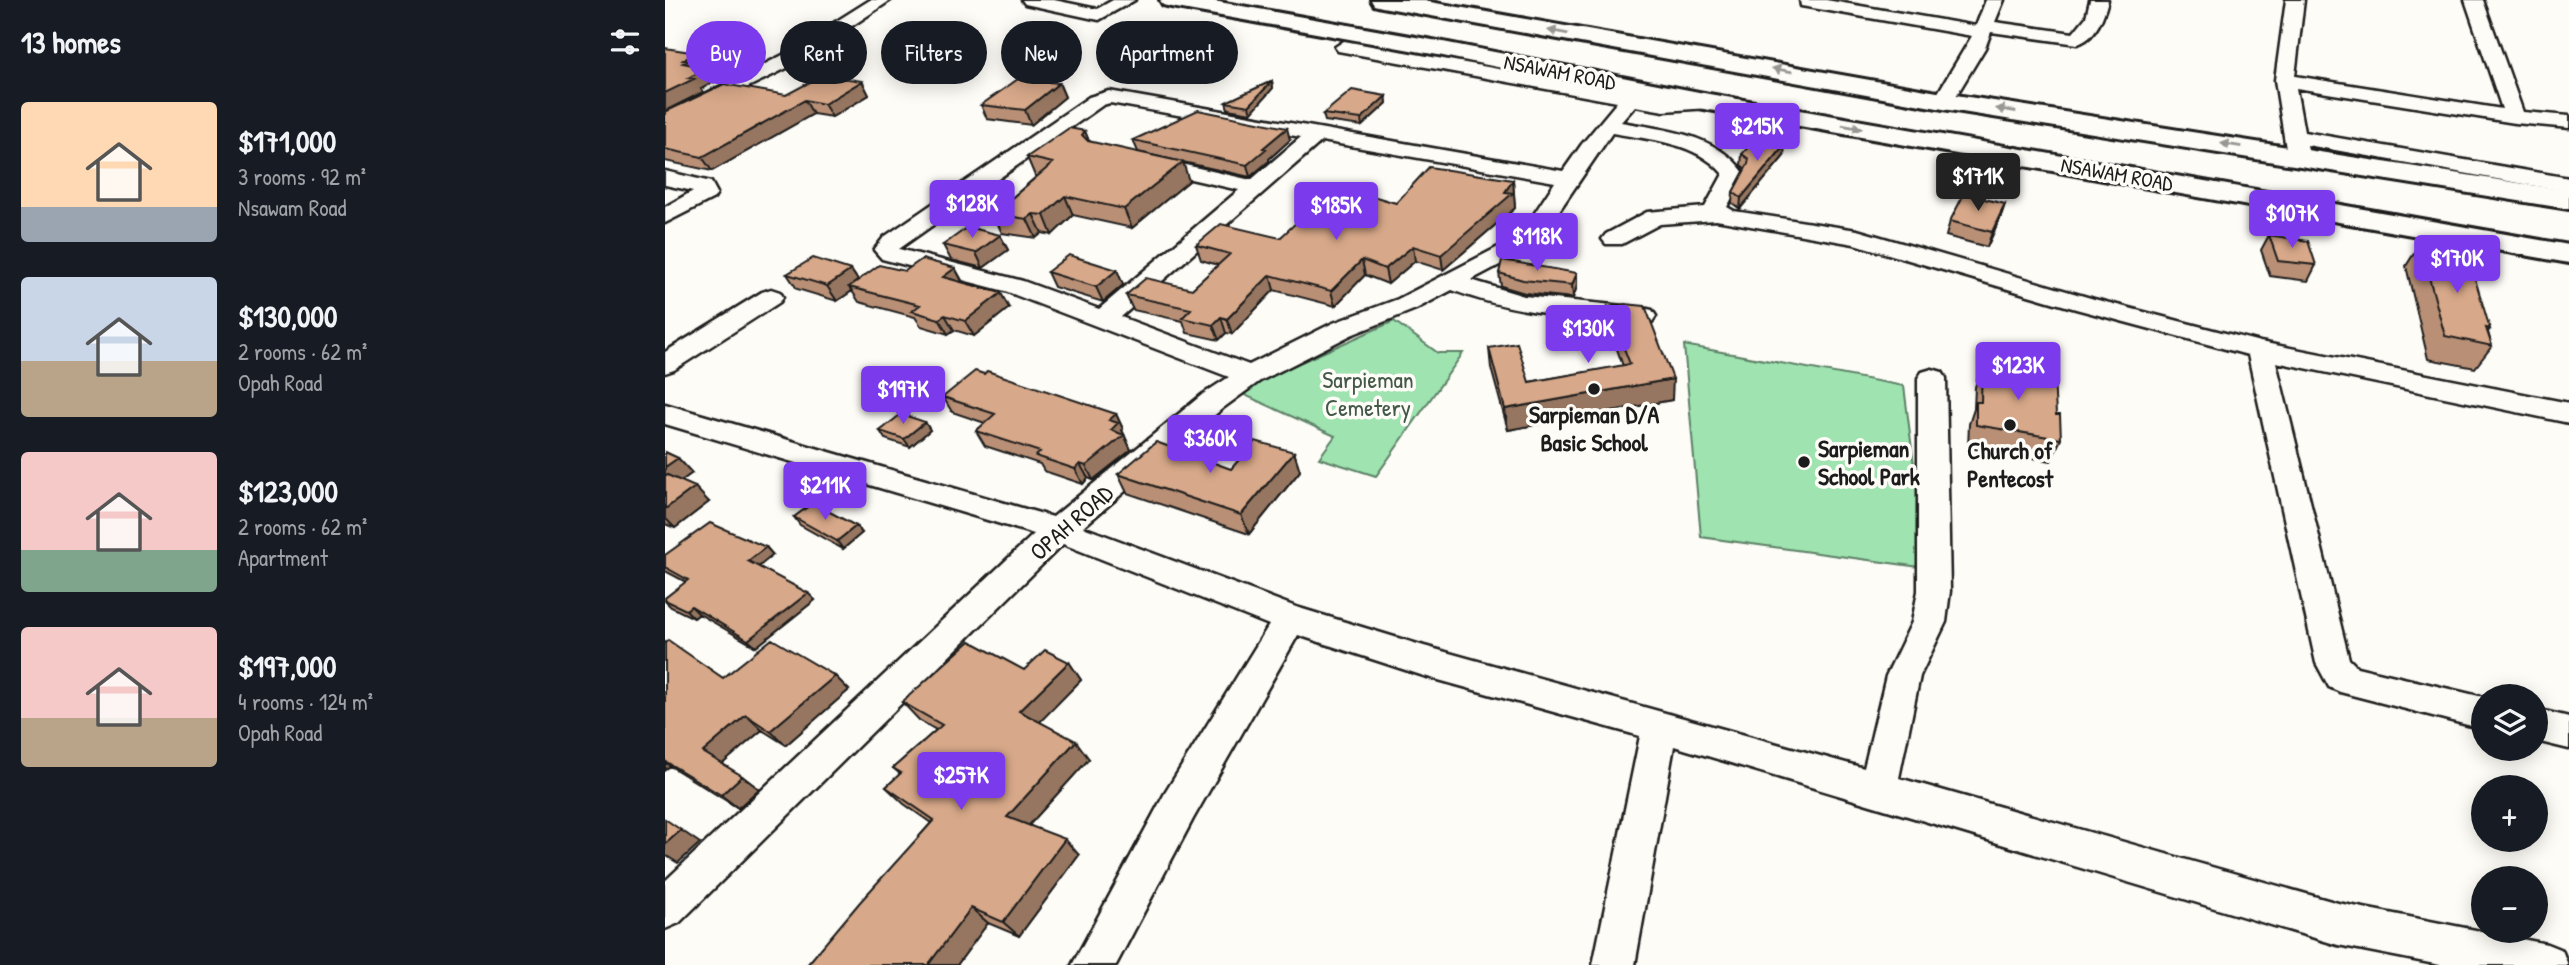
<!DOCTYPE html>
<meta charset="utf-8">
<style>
body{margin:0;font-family:"Patrick Hand",sans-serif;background:#20242c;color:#f1f3f6;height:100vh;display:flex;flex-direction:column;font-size:26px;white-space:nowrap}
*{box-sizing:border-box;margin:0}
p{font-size:23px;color:#9ea1a6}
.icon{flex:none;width:38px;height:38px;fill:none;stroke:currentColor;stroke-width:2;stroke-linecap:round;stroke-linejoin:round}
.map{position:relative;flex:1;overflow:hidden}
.drawer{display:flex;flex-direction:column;background:#171b24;width:665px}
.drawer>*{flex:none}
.top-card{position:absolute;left:21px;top:21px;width:665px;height:63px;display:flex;gap:14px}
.buttons{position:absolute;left:1806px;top:684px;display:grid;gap:14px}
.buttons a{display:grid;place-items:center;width:77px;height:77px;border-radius:50%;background:#171b24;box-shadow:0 4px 18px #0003;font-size:35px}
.price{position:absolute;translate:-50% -60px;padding:0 16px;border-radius:7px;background:#7c3aed;color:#fff;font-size:23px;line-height:46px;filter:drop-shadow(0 2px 4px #0008)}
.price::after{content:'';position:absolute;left:50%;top:42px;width:21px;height:16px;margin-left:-10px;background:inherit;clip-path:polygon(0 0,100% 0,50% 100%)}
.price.on{background:#222;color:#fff}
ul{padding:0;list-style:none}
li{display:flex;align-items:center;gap:21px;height:175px;padding:0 21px}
li span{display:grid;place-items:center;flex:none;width:196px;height:140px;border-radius:7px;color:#555}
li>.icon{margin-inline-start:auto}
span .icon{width:84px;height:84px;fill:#fffc;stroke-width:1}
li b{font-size:30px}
h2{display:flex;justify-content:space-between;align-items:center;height:84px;padding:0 21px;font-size:30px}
.tag{padding:0 24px;border-radius:32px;background:#171b24;box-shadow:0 4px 18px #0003;font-size:24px;line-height:63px}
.tag.on{background:#7c3aed;color:#fff}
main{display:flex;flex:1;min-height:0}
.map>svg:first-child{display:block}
.green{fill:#9ee3b0;stroke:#5d8066;stroke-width:2}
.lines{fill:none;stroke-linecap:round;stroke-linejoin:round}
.minor-casing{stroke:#1c1c1c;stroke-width:5}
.major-casing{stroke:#1c1c1c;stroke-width:6}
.highway-casing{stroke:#1c1c1c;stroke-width:6}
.minor{fill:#fdfcf7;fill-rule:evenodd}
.major{fill:#fdfcf7;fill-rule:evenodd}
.highway{fill:#fdfcf7;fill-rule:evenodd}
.wall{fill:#b99076;stroke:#1c1c1c;stroke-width:2}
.shaded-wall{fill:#967660;stroke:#1c1c1c;stroke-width:2}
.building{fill:#d7a889;stroke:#1c1c1c;stroke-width:2}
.oneway{fill:#989794}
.poi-dot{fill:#1c1c1c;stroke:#fdfcf7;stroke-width:2.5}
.labels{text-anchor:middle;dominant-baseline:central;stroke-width:7;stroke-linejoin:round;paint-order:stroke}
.far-street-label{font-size:21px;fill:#1c1c1c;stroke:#fdfcf7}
.park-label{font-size:24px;fill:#435848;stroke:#fdfcf7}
.poi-label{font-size:24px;font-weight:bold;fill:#1c1c1c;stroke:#fdfcf7}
.street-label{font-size:24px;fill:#1c1c1c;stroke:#fdfcf7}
</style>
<main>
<section class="drawer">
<h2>13 homes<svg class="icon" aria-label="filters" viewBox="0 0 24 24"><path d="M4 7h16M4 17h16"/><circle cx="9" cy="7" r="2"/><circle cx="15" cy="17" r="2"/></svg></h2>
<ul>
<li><span style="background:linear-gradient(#ffd9b3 75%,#9aa5b1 0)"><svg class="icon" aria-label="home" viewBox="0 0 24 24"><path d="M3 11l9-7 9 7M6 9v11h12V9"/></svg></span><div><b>$171,000</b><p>3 rooms · 92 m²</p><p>Nsawam Road</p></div></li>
<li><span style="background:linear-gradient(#c9d6e8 60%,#b9a48a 0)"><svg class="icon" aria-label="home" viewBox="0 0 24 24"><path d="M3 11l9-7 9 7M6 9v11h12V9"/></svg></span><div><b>$130,000</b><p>2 rooms · 62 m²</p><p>Opah Road</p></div></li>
<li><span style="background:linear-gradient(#f6c9c9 70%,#7fa58c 0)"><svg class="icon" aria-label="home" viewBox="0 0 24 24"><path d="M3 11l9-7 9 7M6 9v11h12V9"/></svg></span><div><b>$123,000</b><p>2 rooms · 62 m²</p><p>Apartment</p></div></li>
<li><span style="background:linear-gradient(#f6c9c9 65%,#b9a48a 0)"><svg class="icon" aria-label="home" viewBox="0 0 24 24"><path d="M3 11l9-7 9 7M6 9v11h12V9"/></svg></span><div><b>$197,000</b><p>4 rooms · 124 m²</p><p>Opah Road</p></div></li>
</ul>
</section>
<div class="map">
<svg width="1904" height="965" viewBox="0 0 1904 965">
<rect width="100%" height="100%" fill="#fdfcf7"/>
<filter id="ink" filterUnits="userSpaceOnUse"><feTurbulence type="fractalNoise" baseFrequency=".0143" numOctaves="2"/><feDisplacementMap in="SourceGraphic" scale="14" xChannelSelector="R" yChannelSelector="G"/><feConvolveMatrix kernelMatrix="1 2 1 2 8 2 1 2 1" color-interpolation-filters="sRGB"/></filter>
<g filter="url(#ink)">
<!-- green -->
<path class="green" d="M729,321L773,353H798L711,476L654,458L670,436L571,391Z
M1019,345L1239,386L1262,568L1036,537Z"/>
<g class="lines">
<!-- minor casing -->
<g class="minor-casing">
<path id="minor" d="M205,0H226L130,64L0,128V114L116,56Z
M357,0H389L432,9L448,0H470L434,20L360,4Z
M1135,0H1161L1311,26L1321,0H1339L1330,22L1408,33L1421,17L1425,0H1443C1439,16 1430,40 1412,44L1326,32L1320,48L1288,101L1285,105H1271L1268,101L1307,36L1142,7L1136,6Z
M1621,0H1639L1630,76L1837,109L1800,0H1818L1858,112L1904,116V128L1850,123L1631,88L1639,132L1904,178V192L1642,145L1644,155L1640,159H1626L1622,155L1610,80Z
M679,41L960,92L967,84L974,82L984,88L978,95L999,99L1051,98L1054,102L1051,106L1044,108L999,111L970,106L956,122C1001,130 1052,134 1080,174L1062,207L1069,211L1192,230L1429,299L1595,342L1904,403V423L1611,362L1684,659L1692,667L1818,697V729L1675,692L1664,687L1651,663L1583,355L1411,309L1189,244L1051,220L995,224L957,244H941L937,239L941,234L982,212L1040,207L1058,174C1031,142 986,140 947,133L881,230L859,252L806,280L859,296L978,308L987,310L991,316L987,322L978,324C913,317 849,314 787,290L751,309L686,335L595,381L558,408L418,527L631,607L759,646L1199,768L1221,676L1247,622L1253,591V378L1257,372L1267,369L1277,372L1281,378L1285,591L1281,622L1255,676L1234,778L1673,903L1882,944L1897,950L1903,965H1775L1673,945L1009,746L970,965H928L975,736L759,676L633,635L528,819L451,965H407L500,793L604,625L398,544L14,923L0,929V881L369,534L0,424V404L388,517L538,394L564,377L340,291L217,259L209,250L219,237L424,97L444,91L898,171L917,144L952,102L673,51L670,47ZM445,103L636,137L586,180L481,156L473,157L470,162L473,167L574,190L434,309L358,281L234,249L438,105ZM657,141L890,182L865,220L843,242L733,299L668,323L584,365L456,317Z
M0,171L46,182L52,193L49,198L0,223V207L28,191L0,185Z
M106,289L115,292L118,297L115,302L9,370L0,373V352L97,292Z
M1871,709L1904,717V749L1871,741Z"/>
</g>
<!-- major casing -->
<g class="major-casing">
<path id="major" d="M706,0H754L1278,93L1904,191V209L1278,109L717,7L709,5Z"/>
</g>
<!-- highway casing -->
<g class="highway-casing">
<path id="highway" d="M495,0H543L773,41L1044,94L1904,245V263L1044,110L773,55L506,7L498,5Z"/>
</g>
<!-- minor -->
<use href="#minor" class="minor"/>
<!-- major -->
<use href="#major" class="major"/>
<!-- highway -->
<use href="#highway" class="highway"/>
</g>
<!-- wall -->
<path class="wall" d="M197,81L204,95L167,117L148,114L47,171L0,161V112L121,95Z
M607,81L608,88L586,113L563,109L561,102Z
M394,83L400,97L366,125L322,119L316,105Z
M721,96L722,103L697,126L660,121L658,114Z
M420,131L424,141L524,181L467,228L408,215L387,235L377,233L371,238L337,233L328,214L372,176H370L362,157Z
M468,140H625L604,159V161L585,177L473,152Z
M1077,154L1119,156L1075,209L1067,203L1068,192L1081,169L1076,165Z
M848,180L850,208L778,270L750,261L723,284L700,275L670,306L609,290L567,334L561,333L554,340L522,333L518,321L468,310L461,295L527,289L553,265L536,260L531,245L615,238L640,219L667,206L731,203Z
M1340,204L1335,219L1322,247L1281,236L1285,221Z
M335,235L343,250L318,268L286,260L278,245Z
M1604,235L1651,265L1643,281L1605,276L1596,250Z
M1755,244L1825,329L1823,332L1827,346L1810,368L1763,359L1741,266Z
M290,268L298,282L344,308L309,336L289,330L283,334L256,326L250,317L194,302L187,291L172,301L132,289L122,274L186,270L193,280L240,271Z
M452,270L458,285L438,302L389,287L382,272Z
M834,273H912V286L908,298L860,293L836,286Z
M943,307L1007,400L843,430L826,368L824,348L864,382L958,366L944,327Z
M1317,365L1391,415L1396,439L1386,461L1303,448L1304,424L1309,409L1310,387Z
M278,397L451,414L458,429L457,430L466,450L428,480L423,478L418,484L379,471L375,464L320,446L311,431L320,423L287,412Z
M260,422L265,430L245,447L220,439L215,431Z
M0,452L13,458L27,473L16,481L44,502L10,528L0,524Z
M629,452L635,471L584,534L462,493L453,474L566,469Z
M129,517L191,526L197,533L178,549L135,525Z
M101,547L108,555L93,566L150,600L91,647L34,614L29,618L6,607L0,601V598L21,582L0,571V555Z
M0,643L58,678L170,676L184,690L121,745L97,730L57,764L77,776L94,789L73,808L5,766L0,770Z
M404,662L416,680L374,722L424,759L364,825L414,855L354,936L323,923L292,965H142L266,823L239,804L221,787L235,774L228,768L271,730L254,720L237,702L359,670Z"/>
<!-- shaded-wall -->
<path class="shaded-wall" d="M32,53L41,66L30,72L42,68L51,81L36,89L38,92L0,111V93L18,60Z
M197,81L204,95L167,117L159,104Z
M607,81L608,88L586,113L584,106Z
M394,83L400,97L366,125L360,110Z
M721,96L722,103L697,126L696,119Z
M140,100L148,114L47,171L37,157Z
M622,128L625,140L604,159V161L585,177L582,165L598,148Z
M420,131L427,149L417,135Z
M1120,145L1119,156L1075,209L1076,198Z
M518,162L524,181L467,228L459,209Z
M848,180L850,208L778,270L776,255L840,192Z
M400,196L408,215L387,235L379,215Z
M1340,204L1335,219L1322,247L1327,232Z
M368,214L377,233L371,238L362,219Z
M335,235L343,250L318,268L311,253Z
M748,246L750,261L723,284L720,269Z
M697,260L700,275L670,306L666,291Z
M290,268L298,283L278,277Z
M186,270L196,285L184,287L187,291L172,301L162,286Z
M452,270L458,285L438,302L431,287Z
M912,273V286L908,298L907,285Z
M605,275L609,290L567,334L562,319Z
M336,293L344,308L309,336L300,321Z
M280,315L289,330L283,334L274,319Z
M556,317L561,333L554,340L548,325Z
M1008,379L1007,400L843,430L840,409Z
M451,414L458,429L457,430L466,450L428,480L421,466L446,430L444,420Z
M260,422L265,430L245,447L239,439Z
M629,452L635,471L584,534L576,515Z
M13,458L27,473L8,487L0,479V467Z
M415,464L423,478L418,484L410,469Z
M30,487L44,502L10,528L0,518V509Z
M191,526L197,533L178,549L172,541Z
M101,547L108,555L91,569L83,561Z
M143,593L150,600L91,647L83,640Z
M26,606L34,614L29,618L21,610Z
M404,662L416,680L368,729L354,711Z
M170,676L184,690L121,745L105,731Z
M81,715L97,730L55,766L38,752Z
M411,741L424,759L357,833L342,817Z
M0,762L5,766L0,770Z
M77,776L94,789L73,808L56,795Z
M16,830L35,843L13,863L0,855V844Z
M400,839L414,855L354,936L338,922Z
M306,908L323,923L292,965H263Z"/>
<!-- building -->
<path class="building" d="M0,48L32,53L18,60L23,61L18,63L42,68L23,78L29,79L0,93Z
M158,75L197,81L159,104L140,100L37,157L0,149V112L59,84L121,95Z
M353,79L394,83L360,110L316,105Z
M607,81L584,106L561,102Z
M687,90L721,96L696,119L658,114Z
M533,110L622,128L598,148L601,149L582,165L468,140Z
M404,128L420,131L417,135L423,141L518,162L459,209L400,196L379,215L368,214L362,219L328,214L388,163L362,157Z
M1091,138L1120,145L1076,198L1068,192L1083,164L1084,159L1077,154Z
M764,167L848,180L840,192L848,193L776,255L748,246L720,269L697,260L666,291L605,275L562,319L556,317L548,325L517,318L526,309L461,295L481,278L527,289L565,254L531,245L556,224L615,238L636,218L640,219L659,204L667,206L688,190L731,203Z
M1299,194L1340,204L1327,232L1285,221Z
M303,227L335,235L311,253L278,245Z
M1604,235L1643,241L1651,265L1613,261Z
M1755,244L1802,252L1825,329L1821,328L1827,346L1780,336Z
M404,255L452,270L431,287L382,272Z
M148,258L186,270L162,286L122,274Z
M257,259L290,268L278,277L336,293L300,321L280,315L274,319L247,311L255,305L184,287L214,265L240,271Z
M837,260L912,273L907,285L858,280L834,273Z
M960,304L980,306L1008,379L840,409L824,348L852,343L864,382L965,364L943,307Z
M1317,365L1389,376L1391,415H1395L1396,439L1311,425V402H1316Z
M310,371L319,374L322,371L451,414L444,420L453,423L446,430L459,435L421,466L415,464L410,469L371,456L375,452L311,431L330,414L278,397Z
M236,414L260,422L239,439L215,431Z
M590,441L629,452L576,515L453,474L491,442L566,469Z
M0,452L13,458L0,467Z
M0,474L30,487L0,509Z
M148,503L191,526L172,541L129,517Z
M45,523L101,547L83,561L143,593L83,640L26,606L21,610L0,600V598L23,580L0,567V555Z
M107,639L170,676L105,731L81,715L38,752L77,776L56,795L0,761V643L3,640L58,678Z
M305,641L359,670L380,650L404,662L354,711L411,741L342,817L400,839L338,922L306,908L263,965H142L195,902L269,820L221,787L236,773L228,768L277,725L237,702Z
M0,819L16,830L0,844Z"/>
<!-- one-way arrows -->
<defs><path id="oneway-solid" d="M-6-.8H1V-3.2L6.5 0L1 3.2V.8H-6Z" transform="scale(1.75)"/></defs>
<g class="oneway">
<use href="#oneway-solid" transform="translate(893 32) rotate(-170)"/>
<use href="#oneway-solid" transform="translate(1117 70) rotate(-170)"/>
<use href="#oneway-solid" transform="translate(1341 110) rotate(-171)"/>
<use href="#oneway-solid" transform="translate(1187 127) rotate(10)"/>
<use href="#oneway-solid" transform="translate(1566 145) rotate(-171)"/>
</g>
</g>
<!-- markers -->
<g class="poi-dot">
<circle cx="929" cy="389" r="7"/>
<circle cx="1345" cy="425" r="7"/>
<circle cx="1139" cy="462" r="7"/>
</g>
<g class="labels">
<!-- far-street labels -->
<g class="far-street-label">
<text transform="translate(895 72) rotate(11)">NSAWAM ROAD</text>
<text transform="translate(1452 174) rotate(10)">NSAWAM ROAD</text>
</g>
<!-- park labels -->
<g class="park-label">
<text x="703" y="379">Sarpieman<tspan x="703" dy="28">Cemetery</tspan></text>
</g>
<!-- poi labels -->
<g class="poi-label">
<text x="929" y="414">Sarpieman D/A<tspan x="929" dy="28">Basic School</tspan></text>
<text x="1153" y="448" text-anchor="start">Sarpieman<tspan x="1153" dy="28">School Park</tspan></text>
<text x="1345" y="450">Church of<tspan x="1345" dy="28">Pentecost</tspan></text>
</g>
<!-- street labels -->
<g class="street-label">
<text transform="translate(406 522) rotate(-41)">OPAH ROAD</text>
</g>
</g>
</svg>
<div class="buttons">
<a><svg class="icon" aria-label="layers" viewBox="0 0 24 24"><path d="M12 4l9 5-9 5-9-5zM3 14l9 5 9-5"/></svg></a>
<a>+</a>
<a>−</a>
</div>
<b class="price" style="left:1092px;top:163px">$215K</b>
<b class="price on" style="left:1313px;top:213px">$171K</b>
<b class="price" style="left:307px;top:240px">$128K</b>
<b class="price" style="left:671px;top:242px">$185K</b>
<b class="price" style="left:1627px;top:250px">$107K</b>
<b class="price" style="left:872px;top:273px">$118K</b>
<b class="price" style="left:1792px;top:295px">$170K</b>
<b class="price" style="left:923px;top:365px">$130K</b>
<b class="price" style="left:1353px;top:402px">$123K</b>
<b class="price" style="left:238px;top:426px">$197K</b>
<b class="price" style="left:545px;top:475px">$360K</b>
<b class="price" style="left:160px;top:522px">$211K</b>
<b class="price" style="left:296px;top:812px">$257K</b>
<div class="top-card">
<a class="tag on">Buy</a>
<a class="tag">Rent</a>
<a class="tag">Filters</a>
<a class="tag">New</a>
<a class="tag">Apartment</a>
</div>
</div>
</main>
